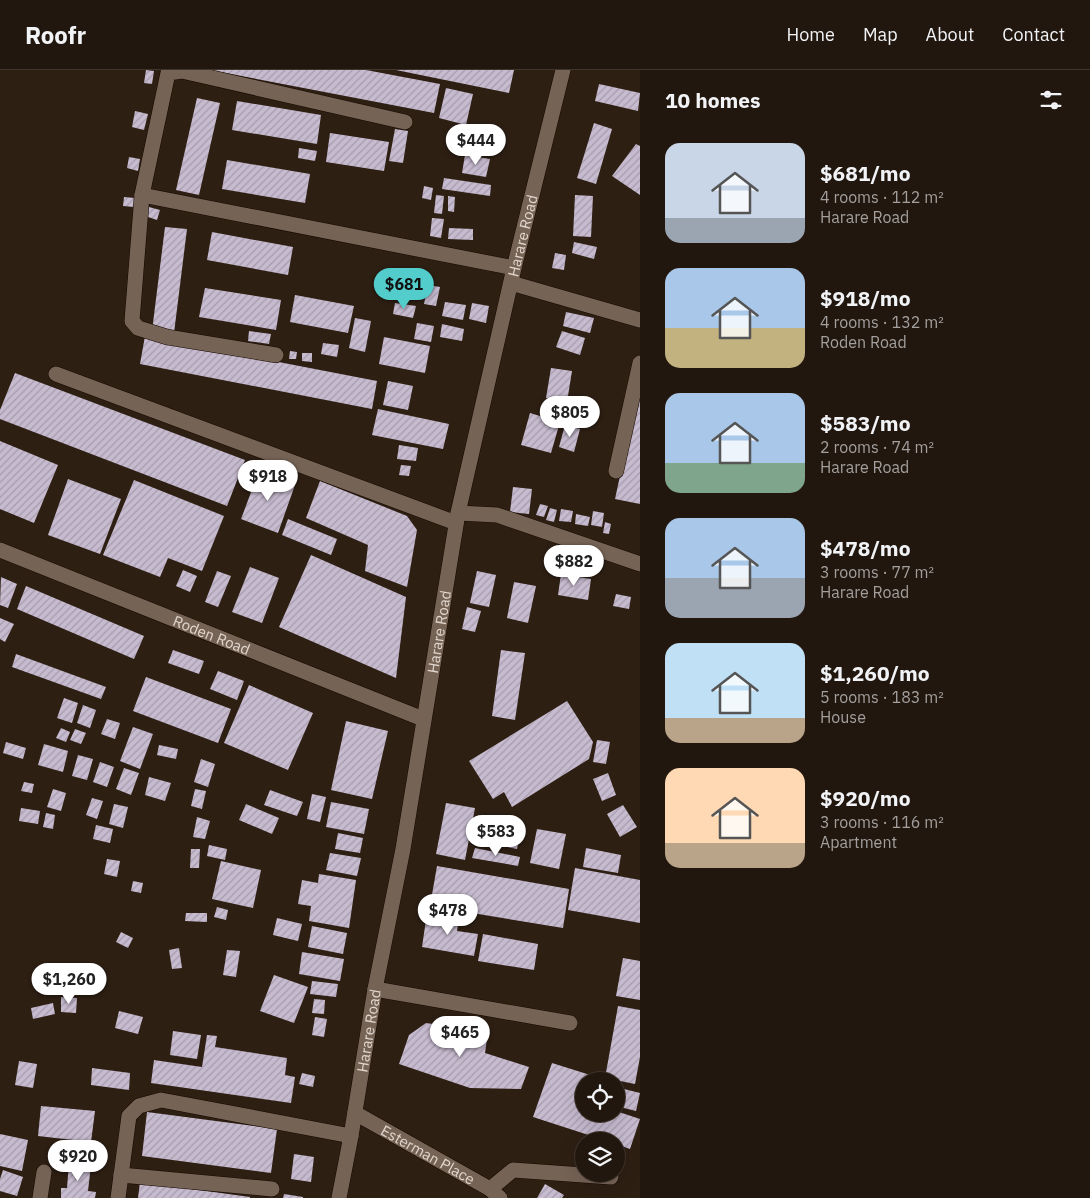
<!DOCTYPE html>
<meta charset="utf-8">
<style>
body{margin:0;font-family:"IBM Plex Sans",sans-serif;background:#2e241c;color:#f1f3f6;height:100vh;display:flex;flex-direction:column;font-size:19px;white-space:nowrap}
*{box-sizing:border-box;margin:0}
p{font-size:16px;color:#a29f9e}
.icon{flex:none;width:28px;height:28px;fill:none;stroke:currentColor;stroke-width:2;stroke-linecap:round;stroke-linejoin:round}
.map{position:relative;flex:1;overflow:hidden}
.details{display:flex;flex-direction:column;background:#22170e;width:450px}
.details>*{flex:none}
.tools{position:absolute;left:575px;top:1002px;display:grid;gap:10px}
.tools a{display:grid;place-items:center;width:50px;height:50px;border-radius:50%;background:#22170e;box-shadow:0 5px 20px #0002,0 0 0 1px #3f362e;font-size:25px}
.price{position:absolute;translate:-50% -42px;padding:0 11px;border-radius:18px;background:#fff;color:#222;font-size:16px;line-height:32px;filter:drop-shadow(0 1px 2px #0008)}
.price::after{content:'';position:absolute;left:50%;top:30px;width:15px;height:11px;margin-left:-8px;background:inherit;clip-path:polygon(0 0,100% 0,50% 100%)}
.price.current{background:#52cdcc;color:#111}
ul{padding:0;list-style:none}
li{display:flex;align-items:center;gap:15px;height:125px;padding:0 25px}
li span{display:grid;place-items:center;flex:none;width:140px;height:100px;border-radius:15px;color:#555}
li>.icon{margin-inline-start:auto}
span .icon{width:60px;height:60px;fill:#fffc;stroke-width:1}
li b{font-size:21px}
h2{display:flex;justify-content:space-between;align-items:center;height:60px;padding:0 25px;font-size:21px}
header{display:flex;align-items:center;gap:30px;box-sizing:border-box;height:70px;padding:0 25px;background:#22170e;border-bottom:1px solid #3f362e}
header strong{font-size:24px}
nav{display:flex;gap:28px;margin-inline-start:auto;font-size:18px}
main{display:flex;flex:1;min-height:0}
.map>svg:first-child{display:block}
.building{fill:url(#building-hatch)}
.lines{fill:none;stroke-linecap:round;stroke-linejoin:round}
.minor-casing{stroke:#160801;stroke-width:16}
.minor{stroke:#756355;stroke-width:15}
.labels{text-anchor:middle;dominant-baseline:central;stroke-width:5;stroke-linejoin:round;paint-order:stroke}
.street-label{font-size:15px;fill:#e1d6ce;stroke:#110a06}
</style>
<header>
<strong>Roofr</strong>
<nav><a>Home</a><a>Map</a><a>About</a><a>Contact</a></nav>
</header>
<main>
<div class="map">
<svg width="640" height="1128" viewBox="0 0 640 1128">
<defs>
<pattern id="building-hatch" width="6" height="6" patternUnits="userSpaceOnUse" patternTransform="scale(1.25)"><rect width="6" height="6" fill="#c7bbd0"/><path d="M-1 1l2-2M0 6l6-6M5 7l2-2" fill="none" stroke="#a69cac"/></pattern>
</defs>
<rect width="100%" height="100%" fill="#2e1f13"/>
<!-- building -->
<path class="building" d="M146,0L154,1L152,14L144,13Z
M210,0H366L440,14L434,43Z
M396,0H514L509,23Z
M599,14L640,23L638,41L595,31Z
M446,18L473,24L466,55L439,48Z
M197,28L220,33L199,125L176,120Z
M237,31L321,45L317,74L232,60Z
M135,41L148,44L144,60L132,57Z
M594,53L612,59L596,114L577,108Z
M395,59L408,61L403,93L389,91Z
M453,60L479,65L476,77L451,72Z
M330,63L389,72L384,101L326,92Z
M636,74L640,76V125L612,106Z
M299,78L317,81L315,91L298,88Z
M465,85L490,89L486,107L462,103Z
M129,87L140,89L138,101L127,98Z
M227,90L310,104L305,133L222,119Z
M444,108L491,115L490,126L442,119Z
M424,116L433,118L431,130L422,128Z
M436,125L444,126L442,144L434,143Z
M575,125L593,126L591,167L573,166Z
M448,126L455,127L454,142L448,141Z
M124,127L135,128L134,137L123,136Z
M149,137L160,140L157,150L145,146Z
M432,148L444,149L441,168L430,166Z
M165,157L187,159L174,263L152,261Z
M449,158L473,159V170L448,169Z
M212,162L293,177L288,205L207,190Z
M574,172L597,177L594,189L572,183Z
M555,183L566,185L564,200L552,198Z
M428,215L440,217L436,236L424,234Z
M205,218L281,230L276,260L199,247Z
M295,225L354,236L348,263L290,252Z
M445,232L466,235L463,250L442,246Z
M395,233L416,236L413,248L393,244Z
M472,233L489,236L486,253L469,249Z
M566,242L594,248L590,263L563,256Z
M355,248L371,251L365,282L349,278Z
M417,253L434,256L431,272L414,269Z
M442,254L464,259L462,271L440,267Z
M249,261L271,264L269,274L248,271Z
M562,261L585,268L580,285L556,277Z
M145,266L377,311L372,339L140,294Z
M384,267L430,276L425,303L379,294Z
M323,273L339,275L337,287L321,284Z
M290,281L297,282L296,289H289Z
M302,283H312V292L302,291Z
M551,298L572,301L567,332L546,328Z
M15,303L245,390L227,436L0,349V340Z
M388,311L413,316L408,340L383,335Z
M639,318H640V434L615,429Z
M378,339L449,354L443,379L372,365Z
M530,343L560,352L551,383L521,375Z
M565,355L580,359L574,382L559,377Z
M0,371L58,395L34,453L0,439Z
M399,375L418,378L416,391L397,389Z
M401,395L411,396L409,406L399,405Z
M259,401L295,415L278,463L241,449Z
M68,409L121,429L100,484L48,465Z
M134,410L224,446L202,501L168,488L160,507L103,485Z
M320,411L407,446L417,460L407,517L365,501L368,475L306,448Z
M513,417L532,419L529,444L510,442Z
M540,434L548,436L544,447L536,445Z
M550,438L557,440L554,452L546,450Z
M561,439L573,441L571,452L559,451Z
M593,441L604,443L602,457L591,455Z
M576,444L590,447L588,456L575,454Z
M288,449L337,469L331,485L282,465Z
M605,452L611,454L609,464L603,463Z
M311,485L406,527L396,608L279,557Z
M250,497L279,508L262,553L232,542Z
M183,500L197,506L190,522L176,516Z
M217,501L231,506L218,537L205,532Z
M477,501L496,505L489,537L470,533Z
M561,504L591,509L588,530L558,525Z
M1,507L17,514L8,538L0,535Z
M514,512L536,516L528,553L507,548Z
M26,516L144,566L134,589L17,539Z
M616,524L631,527L629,539L613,536Z
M467,537L481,541L475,562L462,559Z
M0,548L14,554L5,572L0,569Z
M173,580L204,591L199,604L168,593Z
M501,580L525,583L515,650L492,646Z
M16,584L106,617L101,629L12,597Z
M218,601L244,611L237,630L210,619Z
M146,607L231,639L218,673L133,641Z
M249,615L313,643L288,700L224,673Z
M64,628L78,633L72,653L57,648Z
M567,631L593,672L589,689L512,737L504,722L493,729L469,691Z
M83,635L96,640L90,658L77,653Z
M107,649L120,653L115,669L101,664Z
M346,651L388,661L372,729L331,720Z
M133,657L153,664L140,699L120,691Z
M61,658L70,662L66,672L56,668Z
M75,659L86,663L81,674L70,670Z
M597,670L610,672L606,694L593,692Z
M6,672L26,678L23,689L3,683Z
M44,674L68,681L63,702L38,695Z
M159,675L178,679L176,689L157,685Z
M78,685L93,689L87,710L72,706Z
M201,689L215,694L208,717L194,712Z
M100,692L114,697L107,717L93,712Z
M124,698L139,703L131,725L116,719Z
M608,703L616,725L602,731L593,709Z
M149,707L171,713L165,731L145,725Z
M24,712L34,714L32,723L21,721Z
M53,719L66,723L61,741L47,737Z
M195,719L206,721L202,739L191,736Z
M270,720L303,732L297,746L264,735Z
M312,724L326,727L320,752L307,749Z
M92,728L103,731L97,749L86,745Z
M331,732L369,739L364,764L326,757Z
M446,733L475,738L465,790L436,784Z
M114,734L128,737L123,758L109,754Z
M246,734L279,748L272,764L239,750Z
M623,735L637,757L620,767L607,744Z
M21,738L40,741L38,754L19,751Z
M46,743L55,745L53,759L43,757Z
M482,746L522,753L517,779L477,771Z
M197,747L210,751L205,769L193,767Z
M96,755L113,759L110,773L93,769Z
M537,759L566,764L559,799L530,793Z
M338,763L363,768L360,783L335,779Z
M209,775L227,779L225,790L207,786Z
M475,778L520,787L518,796L472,788Z
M586,778L621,785L618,803L583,797Z
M191,779H200L199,798H190Z
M330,783L361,788L357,806L326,800Z
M107,789L120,791L117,807L104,804Z
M221,791L261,800L253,838L212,829Z
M437,796L569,819L563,858L430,836Z
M575,798L640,810V853L568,840Z
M319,804L356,810L349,858L309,851L311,836L298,834L302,810L318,813Z
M133,811L143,813L141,823L131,821Z
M217,837L228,840L226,850L214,847Z
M186,843H207V852L185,851Z
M427,843L459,848L457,861L478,864L474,886L422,877Z
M277,848L302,854L298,871L273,865Z
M312,856L347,863L343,884L308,877Z
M121,862L133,868L128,878L116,872Z
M483,864L538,874L534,900L478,891Z
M179,878L182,898L172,899L169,880Z
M227,880L240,881L236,907L223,905Z
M302,882L344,889L340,911L299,904Z
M623,888L640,891V930L616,926Z
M274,905L308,917L294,953L260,941Z
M312,911L338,914L336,927L310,924Z
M61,927L77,928L76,943L61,942Z
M314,929L325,930L324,944L312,943Z
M53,933L55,944L33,949L31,938Z
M618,936L640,940V987L635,1014L605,1008Z
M119,941L143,947L138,964L115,958Z
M315,947L327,949L324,967L312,965Z
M426,953L488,962L485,983L529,997L521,1019L470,1018L399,994L409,965Z
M173,961L201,965L197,989L170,985Z
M207,965L217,966L215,977L287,988L285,1005L295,1007L291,1033L151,1013L154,990L202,997Z
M19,991L37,994L33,1018L15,1015Z
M552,993L603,1009L602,1011H584V1044H616V1041L640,1049L630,1079L616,1074V1071H607L533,1047Z
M92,998L130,1003L129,1020L91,1015Z
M302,1003L315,1006L313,1017L299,1014Z
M616,1017L640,1023L636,1041L616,1036Z
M41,1036L95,1041L91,1072L38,1066Z
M147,1042L277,1059L271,1103L142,1086Z
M0,1064L28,1070L22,1101L0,1096Z
M65,1076L88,1078L87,1092L64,1090Z
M294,1084L314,1087L311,1112L291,1109Z
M69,1093L91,1095L88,1121L96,1122L95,1128H61V1118H67Z
M3,1100L23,1107L17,1126L0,1121V1109Z
M140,1112L250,1127V1128H138Z
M545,1114L564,1125L562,1128H537Z
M284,1124L303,1127V1128H283Z"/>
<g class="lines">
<!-- minor casing -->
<g class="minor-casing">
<g id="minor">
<path d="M142,125L514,198"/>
<path d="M511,213L640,250"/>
<path d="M276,285L167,267L138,258L132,251L142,125L168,3L182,1L405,52"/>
<path d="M56,304L456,453"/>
<path d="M616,401L640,293"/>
<path d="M458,443L497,445L640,494"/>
<path id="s1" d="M0,480L423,649"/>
<path d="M375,919L570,953"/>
<path id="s2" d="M355,1043L490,1119L500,1128"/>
<path d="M121,1105L272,1119"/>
<path d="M490,1119L513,1100L611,1107"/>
<path d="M40,1128L44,1102"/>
<path d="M118,1128L129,1046L139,1036L161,1030L351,1066"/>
<path id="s3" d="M339,1128L351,1066L375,919L403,779L458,443L514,198L563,0"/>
</g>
</g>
<!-- minor -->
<use href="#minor" class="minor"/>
</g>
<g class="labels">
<!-- street labels -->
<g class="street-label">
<text stroke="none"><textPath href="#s3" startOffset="980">Harare Road</textPath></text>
<text stroke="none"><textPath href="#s3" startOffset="575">Harare Road</textPath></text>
<text stroke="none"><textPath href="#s1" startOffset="228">Roden Road</textPath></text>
<text stroke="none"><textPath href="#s3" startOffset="170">Harare Road</textPath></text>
<text stroke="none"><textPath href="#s2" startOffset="84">Esterman Place</textPath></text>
</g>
</g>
</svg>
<div class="tools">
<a><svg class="icon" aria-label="locate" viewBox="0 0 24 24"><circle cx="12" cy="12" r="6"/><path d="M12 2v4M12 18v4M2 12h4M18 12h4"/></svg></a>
<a><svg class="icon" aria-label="layers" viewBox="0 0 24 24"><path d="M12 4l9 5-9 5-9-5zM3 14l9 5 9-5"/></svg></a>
</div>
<b class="price" style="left:476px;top:96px">$444</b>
<b class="price current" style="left:404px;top:240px">$681</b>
<b class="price" style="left:570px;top:368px">$805</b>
<b class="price" style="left:268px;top:432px">$918</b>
<b class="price" style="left:574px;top:517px">$882</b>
<b class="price" style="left:496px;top:787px">$583</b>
<b class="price" style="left:448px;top:866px">$478</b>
<b class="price" style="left:69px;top:935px">$1,260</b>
<b class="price" style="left:460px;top:988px">$465</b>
<b class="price" style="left:78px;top:1112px">$920</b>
</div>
<section class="details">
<h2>10 homes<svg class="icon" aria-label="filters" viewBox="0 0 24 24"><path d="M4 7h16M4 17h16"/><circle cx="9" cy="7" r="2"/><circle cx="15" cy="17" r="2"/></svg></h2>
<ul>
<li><span style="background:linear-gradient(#c9d6e8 75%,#9aa5b1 0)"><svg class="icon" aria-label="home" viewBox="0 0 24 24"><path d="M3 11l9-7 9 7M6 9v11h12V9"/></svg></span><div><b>$681/mo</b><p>4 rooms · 112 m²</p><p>Harare Road</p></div></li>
<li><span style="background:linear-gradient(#a9c7e8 60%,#c2b280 0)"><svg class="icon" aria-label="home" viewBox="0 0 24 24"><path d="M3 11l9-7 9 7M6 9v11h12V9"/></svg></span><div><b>$918/mo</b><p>4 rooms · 132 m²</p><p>Roden Road</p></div></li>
<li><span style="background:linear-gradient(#a9c7e8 70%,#7fa58c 0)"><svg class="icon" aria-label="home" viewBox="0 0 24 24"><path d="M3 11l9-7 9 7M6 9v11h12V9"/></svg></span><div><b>$583/mo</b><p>2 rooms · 74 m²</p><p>Harare Road</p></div></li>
<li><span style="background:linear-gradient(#a9c7e8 60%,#9aa5b1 0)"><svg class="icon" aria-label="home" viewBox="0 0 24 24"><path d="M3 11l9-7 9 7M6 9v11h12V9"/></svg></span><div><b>$478/mo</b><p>3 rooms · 77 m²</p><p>Harare Road</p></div></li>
<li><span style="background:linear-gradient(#bfe0f5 75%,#b9a48a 0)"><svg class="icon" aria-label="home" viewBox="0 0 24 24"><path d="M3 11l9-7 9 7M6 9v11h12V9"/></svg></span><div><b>$1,260/mo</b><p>5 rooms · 183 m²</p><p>House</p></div></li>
<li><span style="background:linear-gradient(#ffd9b3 75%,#b9a48a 0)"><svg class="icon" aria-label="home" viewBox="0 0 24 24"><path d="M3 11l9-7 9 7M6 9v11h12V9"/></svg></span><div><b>$920/mo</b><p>3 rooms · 116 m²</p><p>Apartment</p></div></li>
</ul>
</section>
</main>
